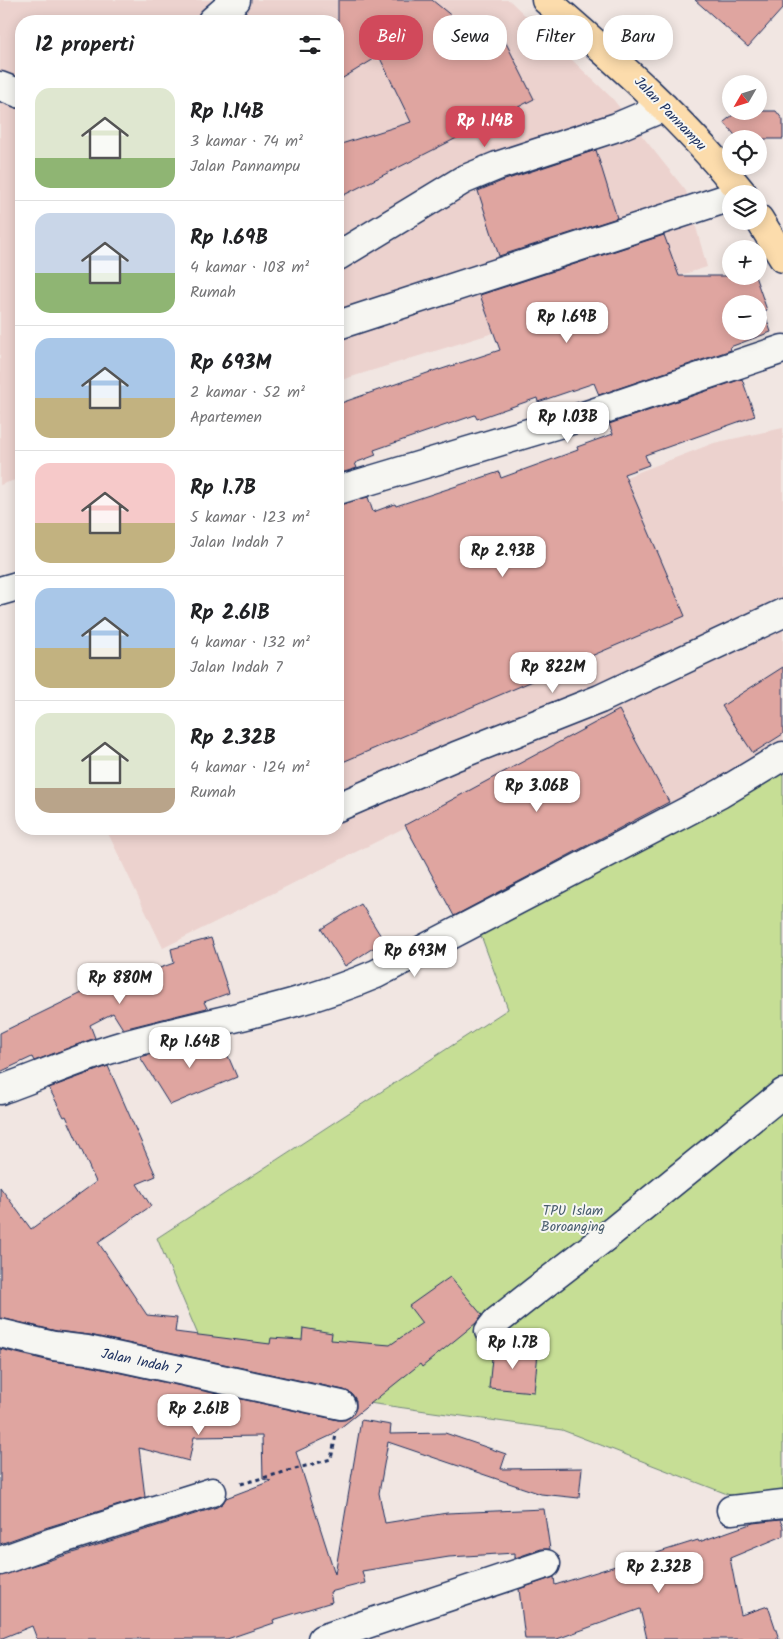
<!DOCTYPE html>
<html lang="id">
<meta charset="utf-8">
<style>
body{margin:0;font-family:Kalam,sans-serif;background:#f2f2f2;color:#202124;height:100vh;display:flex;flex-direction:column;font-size:19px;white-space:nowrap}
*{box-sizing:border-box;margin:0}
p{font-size:16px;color:#757577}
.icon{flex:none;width:28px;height:28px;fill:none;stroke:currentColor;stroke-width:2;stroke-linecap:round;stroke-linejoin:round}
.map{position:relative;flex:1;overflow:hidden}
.sheet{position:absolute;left:15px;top:15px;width:329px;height:820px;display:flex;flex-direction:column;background:#fff;border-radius:20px;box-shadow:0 2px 12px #0003}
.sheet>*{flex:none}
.hud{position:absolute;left:359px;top:15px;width:349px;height:45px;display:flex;gap:10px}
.needle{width:32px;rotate:231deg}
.controls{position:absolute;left:722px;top:75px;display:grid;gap:10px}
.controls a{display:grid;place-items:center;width:45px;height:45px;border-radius:50%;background:#fff;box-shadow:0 2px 12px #0003;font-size:25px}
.price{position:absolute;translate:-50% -42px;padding:0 11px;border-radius:10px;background:#fff;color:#222;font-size:16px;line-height:32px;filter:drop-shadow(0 1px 2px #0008)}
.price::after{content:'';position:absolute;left:50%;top:30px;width:15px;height:11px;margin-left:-8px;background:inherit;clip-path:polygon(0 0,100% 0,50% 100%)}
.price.active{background:#d1495b;color:#fff}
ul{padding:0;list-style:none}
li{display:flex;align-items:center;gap:15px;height:125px;padding:0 20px}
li+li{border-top:1px solid #e0e0e0}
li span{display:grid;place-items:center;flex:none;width:140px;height:100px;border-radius:15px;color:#555}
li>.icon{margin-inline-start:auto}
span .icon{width:60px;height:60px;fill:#fffc;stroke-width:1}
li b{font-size:21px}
h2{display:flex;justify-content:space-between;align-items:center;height:60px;padding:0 20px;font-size:21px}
.tag{padding:0 18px;border-radius:20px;background:#fff;box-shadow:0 2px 12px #0003;font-size:18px;line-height:45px}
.tag.active{background:#d1495b;color:#fff}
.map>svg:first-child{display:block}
.built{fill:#ecd2ce}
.green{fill:#c6de95;stroke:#70867a}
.building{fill:#dfa5a0;stroke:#1b2f5e;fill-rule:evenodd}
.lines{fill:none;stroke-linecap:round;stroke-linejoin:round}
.minor-casing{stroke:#1b2f5e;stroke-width:31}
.major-casing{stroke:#1b2f5e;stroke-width:31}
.path{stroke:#1b2f5e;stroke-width:3;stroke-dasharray:4 4;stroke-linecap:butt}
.minor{stroke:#f6f6f2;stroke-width:28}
.major{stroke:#fcdcac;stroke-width:28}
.labels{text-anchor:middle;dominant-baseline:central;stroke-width:4;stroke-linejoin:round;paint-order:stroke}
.street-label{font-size:14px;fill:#1b2f5e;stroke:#f6f6f2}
.park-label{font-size:14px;fill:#465b6c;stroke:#f6f6f2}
</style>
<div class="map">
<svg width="783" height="1639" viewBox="0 0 783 1639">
<rect width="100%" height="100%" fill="#f1e6e2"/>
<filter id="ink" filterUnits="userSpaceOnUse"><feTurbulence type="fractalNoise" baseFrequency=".02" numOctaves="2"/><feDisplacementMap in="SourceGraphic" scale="10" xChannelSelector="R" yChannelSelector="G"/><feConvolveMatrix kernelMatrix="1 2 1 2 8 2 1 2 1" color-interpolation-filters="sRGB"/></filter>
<g filter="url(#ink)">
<!-- built -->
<path class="built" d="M0,0H509L612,98L686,191L707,267L338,381V21H21V478L0,485Z
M783,428V742L696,794L464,909L410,825L163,948L106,829H338V588L714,443Z"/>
<!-- green -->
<path class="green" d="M783,764V1494L740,1499L562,1430L218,1382L157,1238L508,1009L479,930Z"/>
<!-- building -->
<path class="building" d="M338,0H432L480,39L499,29L534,99L338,198V145L411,122L379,56L338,81Z
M695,0H783V8L748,47Z
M738,111H776L783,120V139H738L724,122Z
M596,150L617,218L499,256L478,191L502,181Z
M664,235L679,276H755L767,310L764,311L771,332L730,347L731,350L599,395L594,383L538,402L537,398L477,419L475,415L374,450L376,455L355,463L357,468L338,474V404L439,369V370L500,350L480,295ZM731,304H759V331H731Z
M742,379L755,416L645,455L649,465L624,474L685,616L338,764V505L368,497L373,512L395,504L396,506L499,472L501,478L578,450L577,447L613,434L609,424Z
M783,667V734L753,753L722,706Z
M619,710L669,802L454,916L405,825Z
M361,904L384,941L345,966L321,929Z
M211,938L229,993L204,1002L207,1008L123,1029L113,1013L90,1025L95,1038L34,1061L32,1057L0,1072V1033L84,992L85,994L174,963L171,949Z
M220,1037L237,1077L170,1105L140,1057Z
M108,1066L156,1176L137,1184L151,1206L98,1242L147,1315L177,1318L175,1332L270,1344L271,1338L302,1340L303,1328L332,1333L331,1340L390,1345L422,1323L409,1306L450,1277L482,1315L476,1323L422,1367L420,1364L330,1436L296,1452L335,1574L361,1420L391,1425L390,1434L445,1433L506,1454L501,1469L582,1468L579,1498L541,1494L388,1442L379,1493L385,1523L447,1513L544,1509L550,1549H541L515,1558V1553L449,1557L362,1571L365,1583L330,1592L332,1602L273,1620L274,1623L227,1639H37L32,1626L0,1639V1576L217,1507L223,1503L226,1498L271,1481L263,1479L262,1436L194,1437L189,1461L139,1448L145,1497L48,1527L0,1544V1349L50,1361L84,1365L338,1420H345L352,1416L356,1408V1400L352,1394L344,1390L90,1335L57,1331L0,1318V1187L31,1229L96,1182L66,1116L64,1117L49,1088Z
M493,1348L538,1353L534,1392L489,1388Z
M780,1520L783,1527V1536L730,1558L741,1615L768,1606L779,1639H647L640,1609L557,1639H525L519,1589L554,1577L555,1585L698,1540L699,1542L753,1523Z"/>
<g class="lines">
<!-- minor casing -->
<g class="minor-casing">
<path id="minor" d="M212,21L236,0
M0,86L21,94
M338,256L463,180L497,166L617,127L664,107
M338,325L731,197
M338,490L575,419L783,349
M0,591L21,585
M338,807L456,756L600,699L783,613
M0,1090C40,1076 80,1058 121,1046C206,1022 294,1009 376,974L720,794L783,756
M489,1331L496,1322L534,1292L608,1235L783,1093
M0,1333L54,1346L87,1350L341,1405
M731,1510L783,1504
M0,1561L53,1542L212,1492
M322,1639L546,1564"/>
</g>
<!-- major casing -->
<g class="major-casing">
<path id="major" d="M546,0C616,61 685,121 743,194
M759,219L783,258"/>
</g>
<!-- path -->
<path class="path" d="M241,1484L331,1459L336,1435"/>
<!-- minor -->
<use href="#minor" class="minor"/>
<!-- major -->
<use href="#major" class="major"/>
</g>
</g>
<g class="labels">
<!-- street labels -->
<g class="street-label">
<text transform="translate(670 114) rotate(46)">Jalan Pannampu</text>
<text transform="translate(141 1362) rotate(12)">Jalan Indah 7</text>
</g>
<!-- park labels -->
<g class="park-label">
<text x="573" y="1211">TPU Islam<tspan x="573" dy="16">Boroanging</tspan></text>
</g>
</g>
</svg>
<div class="controls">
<a><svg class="needle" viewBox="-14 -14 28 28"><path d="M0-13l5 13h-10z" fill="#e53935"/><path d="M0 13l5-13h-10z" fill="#757577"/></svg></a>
<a><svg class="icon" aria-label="locate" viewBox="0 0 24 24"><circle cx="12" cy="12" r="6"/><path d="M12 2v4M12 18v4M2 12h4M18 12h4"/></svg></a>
<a><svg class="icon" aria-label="layers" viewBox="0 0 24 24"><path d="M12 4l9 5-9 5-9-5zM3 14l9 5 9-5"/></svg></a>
<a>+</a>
<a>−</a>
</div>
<b class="price active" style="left:485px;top:148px">Rp 1.14B</b>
<b class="price" style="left:567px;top:344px">Rp 1.69B</b>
<b class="price" style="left:568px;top:444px">Rp 1.03B</b>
<b class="price" style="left:503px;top:578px">Rp 2.93B</b>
<b class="price" style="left:553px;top:694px">Rp 822M</b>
<b class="price" style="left:537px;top:813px">Rp 3.06B</b>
<b class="price" style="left:415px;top:978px">Rp 693M</b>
<b class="price" style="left:120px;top:1005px">Rp 880M</b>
<b class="price" style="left:190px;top:1069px">Rp 1.64B</b>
<b class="price" style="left:513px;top:1370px">Rp 1.7B</b>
<b class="price" style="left:199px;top:1436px">Rp 2.61B</b>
<b class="price" style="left:659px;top:1594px">Rp 2.32B</b>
<div class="hud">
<a class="tag active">Beli</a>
<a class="tag">Sewa</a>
<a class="tag">Filter</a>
<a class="tag">Baru</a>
</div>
<section class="sheet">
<h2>12 properti<svg class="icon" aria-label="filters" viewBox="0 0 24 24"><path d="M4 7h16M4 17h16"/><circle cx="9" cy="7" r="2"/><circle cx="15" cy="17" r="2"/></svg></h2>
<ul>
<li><span style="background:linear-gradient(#dfe7d0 70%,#8fb573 0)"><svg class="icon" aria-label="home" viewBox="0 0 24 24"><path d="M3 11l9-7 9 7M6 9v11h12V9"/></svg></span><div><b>Rp 1.14B</b><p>3 kamar · 74 m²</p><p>Jalan Pannampu</p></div></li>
<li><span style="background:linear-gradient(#c9d6e8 60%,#8fb573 0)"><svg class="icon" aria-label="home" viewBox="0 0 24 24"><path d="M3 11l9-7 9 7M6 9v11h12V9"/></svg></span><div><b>Rp 1.69B</b><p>4 kamar · 108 m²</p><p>Rumah</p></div></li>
<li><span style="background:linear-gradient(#a9c7e8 60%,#c2b280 0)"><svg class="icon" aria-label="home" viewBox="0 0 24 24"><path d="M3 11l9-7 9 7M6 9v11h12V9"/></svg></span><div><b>Rp 693M</b><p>2 kamar · 52 m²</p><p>Apartemen</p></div></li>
<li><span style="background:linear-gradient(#f6c9c9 60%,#c2b280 0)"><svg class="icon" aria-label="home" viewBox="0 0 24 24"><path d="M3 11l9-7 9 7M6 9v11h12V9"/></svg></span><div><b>Rp 1.7B</b><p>5 kamar · 123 m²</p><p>Jalan Indah 7</p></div></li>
<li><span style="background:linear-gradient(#a9c7e8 60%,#c2b280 0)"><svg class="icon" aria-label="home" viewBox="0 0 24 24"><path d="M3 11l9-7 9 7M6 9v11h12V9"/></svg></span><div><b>Rp 2.61B</b><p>4 kamar · 132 m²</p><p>Jalan Indah 7</p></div></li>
<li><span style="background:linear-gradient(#dfe7d0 75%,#b9a48a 0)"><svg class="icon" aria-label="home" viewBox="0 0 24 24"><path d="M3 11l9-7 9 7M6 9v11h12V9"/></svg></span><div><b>Rp 2.32B</b><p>4 kamar · 124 m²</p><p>Rumah</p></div></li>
</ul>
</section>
</div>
